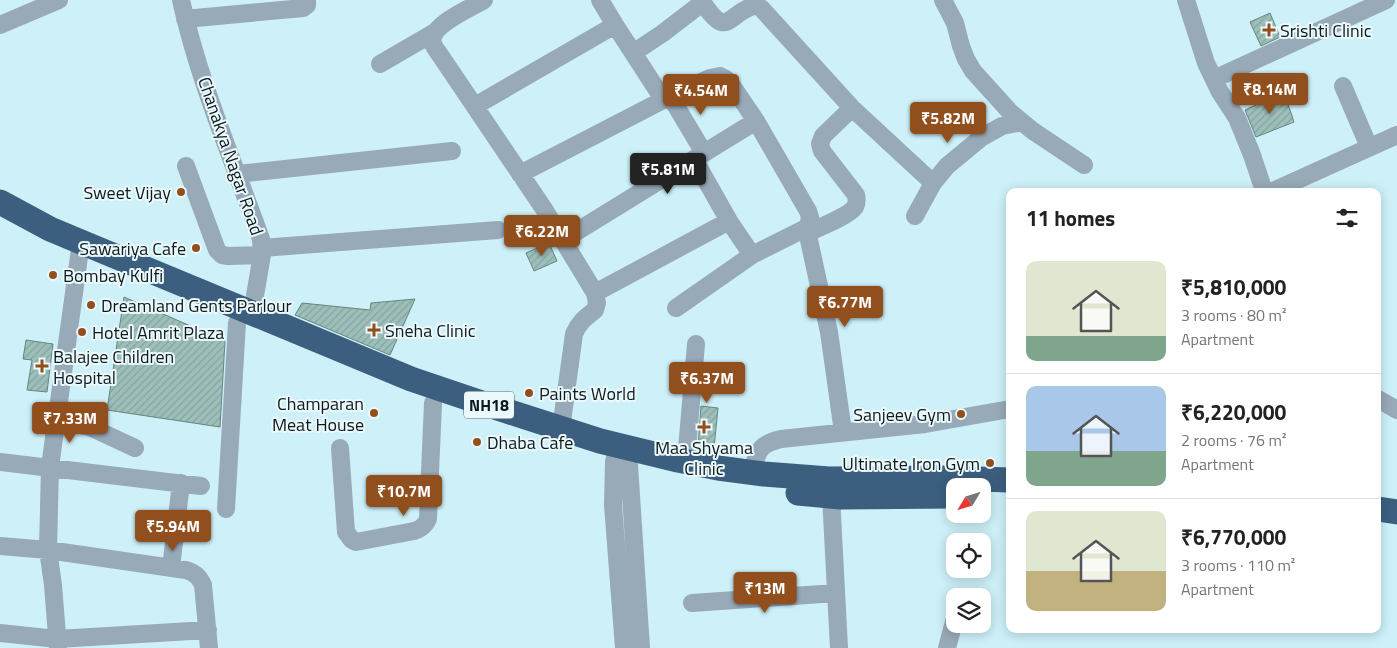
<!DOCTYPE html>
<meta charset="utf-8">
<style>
body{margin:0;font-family:"Titillium Web",sans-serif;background:#f2f2f2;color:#222;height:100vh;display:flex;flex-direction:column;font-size:19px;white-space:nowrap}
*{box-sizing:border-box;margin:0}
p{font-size:16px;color:#767676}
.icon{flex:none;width:28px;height:28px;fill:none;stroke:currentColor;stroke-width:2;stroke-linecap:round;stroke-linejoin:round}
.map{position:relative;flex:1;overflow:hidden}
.panel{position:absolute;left:1006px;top:188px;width:375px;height:445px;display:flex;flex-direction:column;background:#fff;border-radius:10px;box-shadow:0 2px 12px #0003}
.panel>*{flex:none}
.needle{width:32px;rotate:232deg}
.buttons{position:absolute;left:946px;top:478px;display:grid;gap:10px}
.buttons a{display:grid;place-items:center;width:45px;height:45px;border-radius:10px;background:#fff;box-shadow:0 2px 12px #0003;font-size:25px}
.price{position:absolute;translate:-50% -42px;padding:0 11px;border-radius:5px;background:#914f1d;color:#fff;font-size:16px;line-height:32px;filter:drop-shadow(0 1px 2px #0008)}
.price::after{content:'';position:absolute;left:50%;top:30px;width:15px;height:11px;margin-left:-8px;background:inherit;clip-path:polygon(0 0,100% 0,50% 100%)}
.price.active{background:#222;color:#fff}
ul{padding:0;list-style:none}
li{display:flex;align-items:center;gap:15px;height:125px;padding:0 20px}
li+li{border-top:1px solid #e0e0e0}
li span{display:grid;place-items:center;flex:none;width:140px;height:100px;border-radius:10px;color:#555}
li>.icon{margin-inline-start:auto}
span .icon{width:60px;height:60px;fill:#fffc;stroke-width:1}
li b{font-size:21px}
h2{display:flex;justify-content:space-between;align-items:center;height:60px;padding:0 20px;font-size:21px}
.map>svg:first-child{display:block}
.building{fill:url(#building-hatch);stroke:#658580}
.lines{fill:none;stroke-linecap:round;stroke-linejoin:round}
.minor{stroke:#98a9b8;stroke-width:18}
.highway{stroke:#3c5f7f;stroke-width:25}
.poi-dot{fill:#914f1d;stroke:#ebf9fd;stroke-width:2}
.labels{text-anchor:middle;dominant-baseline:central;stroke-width:4;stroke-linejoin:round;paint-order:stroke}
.shield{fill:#ebf9fd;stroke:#505d60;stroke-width:1}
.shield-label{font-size:16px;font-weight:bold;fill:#0d1a1d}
.poi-label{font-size:18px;fill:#0d1a1d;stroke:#ebf9fd;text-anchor:start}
.street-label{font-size:18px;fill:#0d1a1d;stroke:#ebf9fd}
</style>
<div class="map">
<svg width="1397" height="648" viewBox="0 0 1397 648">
<defs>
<pattern id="building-hatch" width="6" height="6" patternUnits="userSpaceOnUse" patternTransform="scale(1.25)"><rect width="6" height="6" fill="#9dbfb9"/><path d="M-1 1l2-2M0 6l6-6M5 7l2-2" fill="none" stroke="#86a49f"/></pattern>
</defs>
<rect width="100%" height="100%" fill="#cdf0f9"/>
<!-- building -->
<path class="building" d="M1270,13L1280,37L1261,46L1250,22Z
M1284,92L1294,122L1256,137L1245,110Z
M549,243L557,261L534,271L526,253Z
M124,297L225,341L220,427L107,410Z
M415,299L390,355L295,315L302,303L370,310L371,303Z
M26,340L53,344L47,392L27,390L32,360L23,359Z
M701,406L718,408L714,448L698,447Z"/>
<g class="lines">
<!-- minor -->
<path class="minor" d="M181,0C199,82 233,160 261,239L262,255L252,313
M484,0C471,8 437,22 433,37C431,43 435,48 438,52L544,209L595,293L597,303L595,310C586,317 579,322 574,334L561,429
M600,0L615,25L663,99
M701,0C729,43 726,12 757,5L762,9L852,108L933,183
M943,0L955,23L961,46L966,59L973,71L1011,113L1033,131L1084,165
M1186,0L1206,63L1220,92L1237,118L1252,155L1264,191
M185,19L303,8L307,5V0
M0,25L59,0
M633,53L663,33L702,3
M380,64L435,32
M1214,79L1386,0
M1343,86L1369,147
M670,96L704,153
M475,106L615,25
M694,159L729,221L752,255
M186,166L217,250L222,255L228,256L262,255
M238,174L452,151
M520,174L667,98L710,78L720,76L726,79L733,87L756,121L808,211L810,217L808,227L752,255L676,308
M1273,191L1397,135
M915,216L933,183L947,166L982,137L1002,126L1022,122
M808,227L809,240L829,332L843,432
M807,233C818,228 849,216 855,207C857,203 857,199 856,195L822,151L820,144L823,136L852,108
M563,240L756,121
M262,248L498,230
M595,293L729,221
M1378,399L1397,410
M57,420L90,427L135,448
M618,445L614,462L613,505L624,648
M340,448L346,532L352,540L356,542L414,531C421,529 425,526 428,519L433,403
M686,461L696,344
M0,462L201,486
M629,465L641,648
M751,472C759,451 757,445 781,439L925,424L1010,409
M831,496L839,648
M226,509L237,323
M0,546L48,550L186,570C196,573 199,577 203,585L209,648
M171,568L181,483
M692,603L836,593
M0,633L57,639L208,630
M58,648L53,585L48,550L50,467L81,242
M947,648L955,618"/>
<!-- highway -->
<path class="highway" d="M0,202L50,229L81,242L411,379L482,403L600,441L678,460L718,468L764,474L829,479L947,478L1010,480
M798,493L841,497L955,496
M1378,509L1397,512"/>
</g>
<!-- markers -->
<g class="poi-dot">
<path d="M1266.5 22.5h5v5h5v5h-5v5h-5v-5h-5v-5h5z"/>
<circle cx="181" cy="192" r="5"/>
<circle cx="196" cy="248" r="5"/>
<circle cx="53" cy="275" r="5"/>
<circle cx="91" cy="305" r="5"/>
<path d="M371.5 322.5h5v5h5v5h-5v5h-5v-5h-5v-5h5z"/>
<circle cx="82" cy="332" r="5"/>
<path d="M39.5 358.5h5v5h5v5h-5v5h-5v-5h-5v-5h5z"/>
<circle cx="529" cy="393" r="5"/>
<circle cx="374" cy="413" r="5"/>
<circle cx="961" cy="414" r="5"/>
<path d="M701.5 419.5h5v5h5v5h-5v5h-5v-5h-5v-5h5z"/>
<circle cx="477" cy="442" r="5"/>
<circle cx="990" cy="463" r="5"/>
</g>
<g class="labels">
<!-- shield labels -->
<rect class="shield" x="464" y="391.5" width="50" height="27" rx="4"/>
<g class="shield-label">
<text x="489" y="405">NH18</text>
</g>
<!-- poi labels -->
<g class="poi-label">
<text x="1280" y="30">Srishti Clinic</text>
<text x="171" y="192" text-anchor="end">Sweet Vijay</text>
<text x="186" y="248" text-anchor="end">Sawariya Cafe</text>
<text x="63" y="275">Bombay Kulfi</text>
<text x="101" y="305">Dreamland Gents Parlour</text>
<text x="385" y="330">Sneha Clinic</text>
<text x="92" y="332">Hotel Amrit Plaza</text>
<text x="53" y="356">Balajee Children<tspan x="53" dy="21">Hospital</tspan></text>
<text x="539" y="393">Paints World</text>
<text x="364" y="403" text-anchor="end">Champaran<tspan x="364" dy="21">Meat House</tspan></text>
<text x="951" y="414" text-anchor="end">Sanjeev Gym</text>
<text x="487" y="442">Dhaba Cafe</text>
<text x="704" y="447" text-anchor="middle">Maa Shyama<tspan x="704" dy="21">Clinic</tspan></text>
<text x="980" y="463" text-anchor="end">Ultimate Iron Gym</text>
</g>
<!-- street labels -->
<g class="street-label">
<text transform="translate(231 156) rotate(71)">Chanakya Nagar Road</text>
</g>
</g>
</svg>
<div class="buttons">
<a><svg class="needle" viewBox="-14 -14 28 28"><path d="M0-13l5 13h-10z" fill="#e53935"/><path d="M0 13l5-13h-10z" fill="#767676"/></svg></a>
<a><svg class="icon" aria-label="locate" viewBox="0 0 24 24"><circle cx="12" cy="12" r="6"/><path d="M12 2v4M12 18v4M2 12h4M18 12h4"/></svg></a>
<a><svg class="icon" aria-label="layers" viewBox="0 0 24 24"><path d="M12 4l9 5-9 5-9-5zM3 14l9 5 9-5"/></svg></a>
</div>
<b class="price" style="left:1270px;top:115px">₹8.14M</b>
<b class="price" style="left:701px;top:116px">₹4.54M</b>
<b class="price" style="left:948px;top:144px">₹5.82M</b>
<b class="price active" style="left:668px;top:195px">₹5.81M</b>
<b class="price" style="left:542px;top:257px">₹6.22M</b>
<b class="price" style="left:845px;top:328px">₹6.77M</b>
<b class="price" style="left:707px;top:404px">₹6.37M</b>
<b class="price" style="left:70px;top:444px">₹7.33M</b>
<b class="price" style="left:404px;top:517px">₹10.7M</b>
<b class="price" style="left:173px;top:552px">₹5.94M</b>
<b class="price" style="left:765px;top:614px">₹13M</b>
<section class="panel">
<h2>11 homes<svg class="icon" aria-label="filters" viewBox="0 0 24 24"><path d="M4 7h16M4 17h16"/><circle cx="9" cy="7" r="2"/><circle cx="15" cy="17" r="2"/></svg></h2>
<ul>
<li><span style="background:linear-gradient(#dfe7d0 75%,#7fa58c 0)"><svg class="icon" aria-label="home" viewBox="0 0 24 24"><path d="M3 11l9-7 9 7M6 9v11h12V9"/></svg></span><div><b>₹5,810,000</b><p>3 rooms · 80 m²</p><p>Apartment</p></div></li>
<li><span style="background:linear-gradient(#a9c7e8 65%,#7fa58c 0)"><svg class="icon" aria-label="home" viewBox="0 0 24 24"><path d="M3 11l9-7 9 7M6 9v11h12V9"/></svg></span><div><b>₹6,220,000</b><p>2 rooms · 76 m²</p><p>Apartment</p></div></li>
<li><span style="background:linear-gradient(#dfe7d0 60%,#c2b280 0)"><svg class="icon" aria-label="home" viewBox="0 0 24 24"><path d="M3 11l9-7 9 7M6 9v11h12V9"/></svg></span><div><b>₹6,770,000</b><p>3 rooms · 110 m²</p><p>Apartment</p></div></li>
</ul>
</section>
</div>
